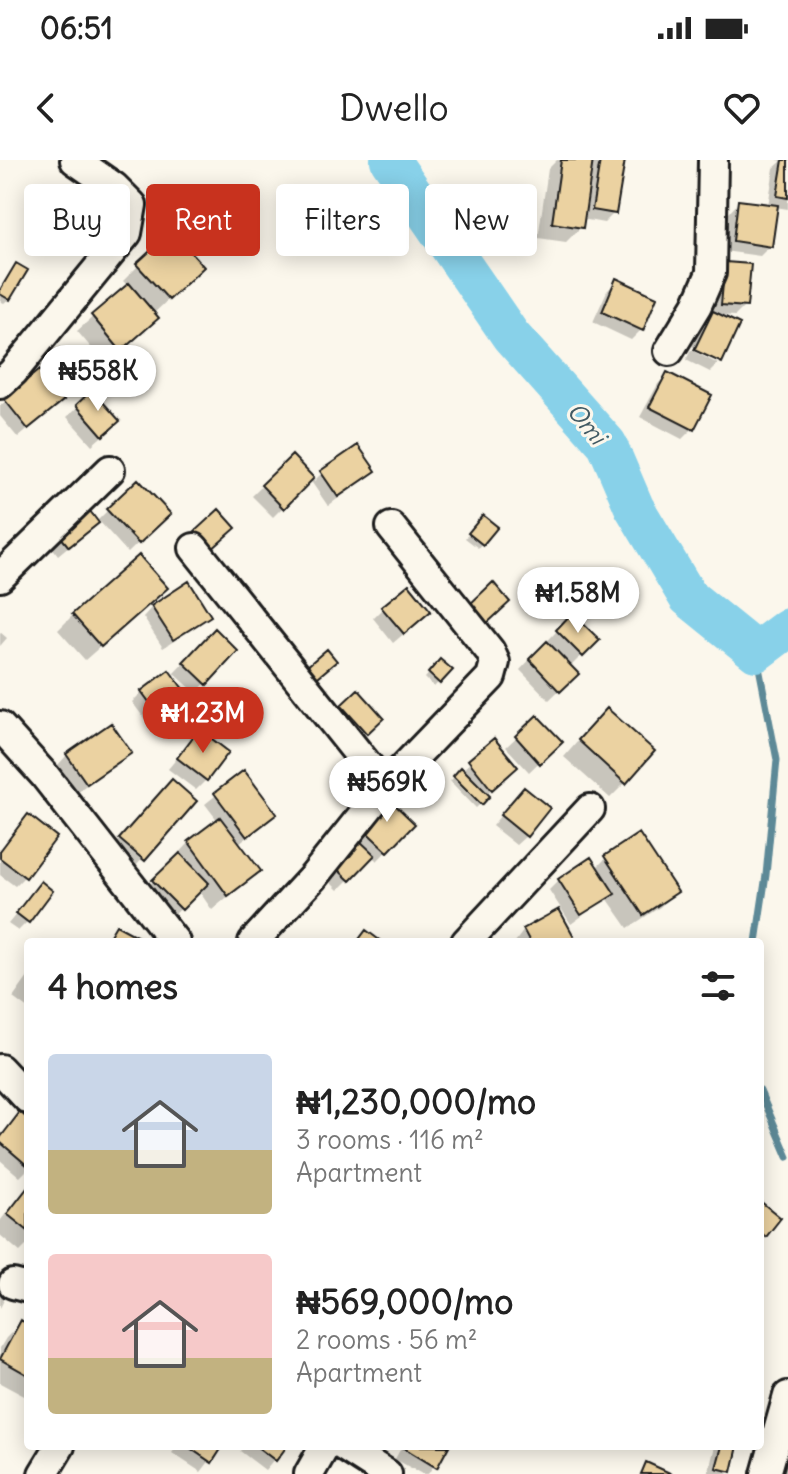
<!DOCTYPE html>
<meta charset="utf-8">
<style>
body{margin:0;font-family:Delius,sans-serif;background:#f6f6f6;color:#222;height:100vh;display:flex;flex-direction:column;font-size:30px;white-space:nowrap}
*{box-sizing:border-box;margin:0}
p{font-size:26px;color:#767676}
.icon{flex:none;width:44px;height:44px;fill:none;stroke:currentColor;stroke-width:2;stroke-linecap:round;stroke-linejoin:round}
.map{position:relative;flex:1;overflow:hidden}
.panel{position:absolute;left:24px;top:778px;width:740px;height:512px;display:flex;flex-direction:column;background:#fff;border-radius:8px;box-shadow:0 4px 20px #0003}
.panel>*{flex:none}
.guide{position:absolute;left:24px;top:24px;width:740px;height:72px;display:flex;gap:16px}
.price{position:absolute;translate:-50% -68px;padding:0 18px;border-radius:28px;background:#fff;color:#222;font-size:26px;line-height:52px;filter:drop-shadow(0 2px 4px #0008)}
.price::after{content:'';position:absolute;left:50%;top:48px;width:24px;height:18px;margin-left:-12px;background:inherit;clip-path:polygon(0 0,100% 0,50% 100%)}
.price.active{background:#c8321e;color:#fff}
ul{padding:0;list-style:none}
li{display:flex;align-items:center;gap:24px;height:200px;padding:0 24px}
li span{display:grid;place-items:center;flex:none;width:224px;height:160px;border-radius:8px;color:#555}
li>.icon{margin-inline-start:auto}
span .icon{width:96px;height:96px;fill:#fffc;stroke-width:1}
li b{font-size:34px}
h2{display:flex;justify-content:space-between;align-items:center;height:96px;padding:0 24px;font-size:34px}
.tag{padding:0 28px;border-radius:8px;background:#fff;box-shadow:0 4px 20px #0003;font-size:28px;line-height:72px}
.tag.active{background:#c8321e;color:#fff}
.status{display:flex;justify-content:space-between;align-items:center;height:56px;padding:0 40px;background:#fff;direction:ltr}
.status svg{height:22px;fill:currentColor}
header{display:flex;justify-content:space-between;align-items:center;height:104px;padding:0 24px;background:#fff;font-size:36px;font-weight:600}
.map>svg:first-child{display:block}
.shadow{fill:#0003}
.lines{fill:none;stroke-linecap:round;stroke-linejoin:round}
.stream{stroke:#5d8997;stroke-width:7}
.river{stroke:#88d1e9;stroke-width:40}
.building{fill:#ebd2a1;stroke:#1c1c1c;stroke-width:2}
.minor-casing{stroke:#1c1c1c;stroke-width:34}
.minor{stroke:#fbf7ec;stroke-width:28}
.labels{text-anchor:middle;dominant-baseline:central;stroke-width:6;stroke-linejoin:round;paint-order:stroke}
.water-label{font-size:24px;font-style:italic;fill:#425b64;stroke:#fbf7ec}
</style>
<div class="status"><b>06:51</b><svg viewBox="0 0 49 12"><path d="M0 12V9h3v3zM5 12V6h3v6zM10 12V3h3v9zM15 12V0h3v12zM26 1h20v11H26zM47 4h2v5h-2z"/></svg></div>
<header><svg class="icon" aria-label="back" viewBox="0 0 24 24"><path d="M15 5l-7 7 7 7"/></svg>Dwello<svg class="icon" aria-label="heart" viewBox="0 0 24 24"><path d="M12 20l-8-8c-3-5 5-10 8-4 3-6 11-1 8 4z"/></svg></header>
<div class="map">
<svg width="788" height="1314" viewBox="0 0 788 1314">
<rect width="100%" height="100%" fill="#fbf7ec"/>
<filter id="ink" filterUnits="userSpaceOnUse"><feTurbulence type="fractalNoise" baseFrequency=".0125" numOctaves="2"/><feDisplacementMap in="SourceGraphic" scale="16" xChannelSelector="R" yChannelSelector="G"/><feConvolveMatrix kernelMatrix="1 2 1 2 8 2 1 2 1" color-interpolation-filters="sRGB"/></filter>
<g filter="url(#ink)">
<!-- shadow -->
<path class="shadow" d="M557,0H591L590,7L597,0H623L614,53L604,63L582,59L581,67L566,82L538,78L548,9Z
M777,0H788V49L775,47L770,86L760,96L724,91L729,53L739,42L768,46L774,8L782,1Z
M726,104L745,146L735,156L718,155L720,202L719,203V199L692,186L704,163L712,154L716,114Z
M16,106L9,139L4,143L0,141V130Z
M138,106L187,122L153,154L157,158L142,173L105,204L77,171L128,126L123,121Z
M617,121L641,170L631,180L593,162L607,131Z
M691,190L718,204L710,212L686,200Z
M39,213L51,250L18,278L0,256V246Z
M668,214L692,269L682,279L640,257L658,224Z
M92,233L108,271L92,285L67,257Z
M292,297L314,321L322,313L374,311L328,346L310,320L273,357L252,336Z
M108,350L168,354L128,393L99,361L58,395L48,382L96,362Z
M479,362L495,367L478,388L465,378Z
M150,443L85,500L58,470L73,455Z
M152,447L209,455L199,465L163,488L143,457Z
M383,448L419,461L393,483L373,458Z
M572,455L597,480L570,507L576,514L549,540L520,510Z
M215,471L236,491L196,533L174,513Z
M0,472L7,478L0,486Z
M440,501L450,510L434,527L425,518Z
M142,532L179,550L153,570L132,542Z
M358,532L382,558L356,582L332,556Z
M537,558L560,582L529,612L506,587Z
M592,565L625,623L610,638L564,597Z
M199,572L206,620L196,630L168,609Z
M494,581L506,617L486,634L488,636L476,648L450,621Z
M129,593L77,632L58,605L67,595Z
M244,613L274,654L238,684L258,711L212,750L199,731L170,759L144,731L189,683L218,661L205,644Z
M157,637L194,641L128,715L106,695Z
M386,638L413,664L377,701L372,696L338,730L324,716Z
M514,639L526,676L516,685L492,666Z
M28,657L24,717L15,726L0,715V690Z
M606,698L675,732L660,747L628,768L607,738L571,764L549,730L559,720L596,708Z
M41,724L28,761L18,771L8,764Z
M524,770L574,782H515Z
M28,817V849L13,838Z
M28,897V918L20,924L11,913Z
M20,955L28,962V1009L20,1017L0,1000V978Z
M28,1026V1084L20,1092L0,1075V1061Z
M0,1130L7,1134L0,1148Z
M21,1163L28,1167V1238L0,1223V1188L6,1178Z
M788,1256V1314L768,1312Z
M177,1286H221L201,1312L172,1293Z
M244,1286H285L265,1310L240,1291Z
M402,1286H447L428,1314H422L395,1299Z
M715,1286H736L730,1311L727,1314H708Z"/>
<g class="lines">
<!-- stream -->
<path class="stream" d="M756,782L766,715L777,600L756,492
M760,931L788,997"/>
<!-- river -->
<path class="river" d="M390,0L511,176L607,284L634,347L688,437L756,492L788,468"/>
</g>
<!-- building -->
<path class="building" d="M561,0H593L583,68L552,63Z
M600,0H625L616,54L592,50Z
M783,0H788V38L777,36Z
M738,40L778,45L772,87L733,81Z
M172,71L204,107L169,140L136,104Z
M725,102L751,104L747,147L721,145Z
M16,103L28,110L10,140L0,134V130Z
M616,118L657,137L643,171L602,152Z
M129,123L159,158L121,191L91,155Z
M713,151L740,164L722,203L694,190Z
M39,210L64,240L28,269L4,239Z
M667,212L712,235L694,270L649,247Z
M92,230L120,261L103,276L76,245Z
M358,285L376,311L338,337L320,311Z
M292,295L314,318L284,349L261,325Z
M138,319L171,354L139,384L106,349Z
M87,347L99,363L69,387L56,371Z
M219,349L236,368L211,390L195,371Z
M483,355L498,367L483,385L468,373Z
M139,395L168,428L101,487L72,454Z
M189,421L211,456L173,480L151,446Z
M493,422L510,442L484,466L467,447Z
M409,424L431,451L404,474L381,447Z
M572,453L600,480L583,497L556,470Z
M215,468L238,491L207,525L183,502Z
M547,481L579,514L560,532L529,499Z
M327,489L337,501L306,527L297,515Z
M440,499L453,510L440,524L428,513Z
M169,510L192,541L164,562L141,531Z
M358,529L384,558L367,574L341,545Z
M607,548L655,591L626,624L578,580Z
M537,555L563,582L540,604L515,576Z
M111,563L132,593L87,624L66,594Z
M199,569L229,592L207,621L177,598Z
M494,578L518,607L492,630L468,600Z
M461,607L490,636L482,645L453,616Z
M244,610L277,654L247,677L214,633Z
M172,619L197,641L145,701L119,679Z
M524,627L550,648L527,677L500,655Z
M386,636L415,664L388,692L359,665Z
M28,654L57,677L26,718L0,698V691Z
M220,657L261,711L228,736L188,681Z
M639,673L678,732L643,755L604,696Z
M358,679L375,695L350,721L333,705Z
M180,693L209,723L182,750L152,720Z
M591,697L615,734L581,755L558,719Z
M41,721L53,731L29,763L16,753Z
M559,749L577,782H530L523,769Z
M116,765L142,779L141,782H106Z
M366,770L382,782H357Z
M20,952L28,959V1006L0,982V978Z
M28,1027V1071L7,1054Z
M760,1041L781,1058L766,1077L760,1072Z
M21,1160L28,1165V1215L0,1199Z
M187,1286H223L212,1303Z
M256,1286H287L276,1301Z
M405,1286H449L437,1308L404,1288Z
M722,1286H738L732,1312L716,1308Z
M646,1302L672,1314H641Z"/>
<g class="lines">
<!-- minor casing -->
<g class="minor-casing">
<path id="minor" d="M669,191L697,145L711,113L713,0
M0,224L13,212L127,73L132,45L114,27L75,0
M194,388L385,627
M0,417L110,310
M0,566L45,616L175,782
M253,782L313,717L385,627L491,517L495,502L490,491L391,367
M466,782L590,649
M0,909L28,939
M13,1124L28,1128
M343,1286L387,1314
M43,1314L60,1286
M309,1314L325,1286
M766,1314L788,1236"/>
</g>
<!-- minor -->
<use href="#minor" class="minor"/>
</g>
</g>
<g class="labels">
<!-- water labels -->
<g class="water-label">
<text transform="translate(587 263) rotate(50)">Omi</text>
</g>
</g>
</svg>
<b class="price" style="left:98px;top:253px">₦558K</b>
<b class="price" style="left:578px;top:475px">₦1.58M</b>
<b class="price active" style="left:203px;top:595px">₦1.23M</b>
<b class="price" style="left:387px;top:664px">₦569K</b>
<div class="guide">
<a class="tag">Buy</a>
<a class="tag active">Rent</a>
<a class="tag">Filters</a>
<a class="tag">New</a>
</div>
<section class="panel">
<h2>4 homes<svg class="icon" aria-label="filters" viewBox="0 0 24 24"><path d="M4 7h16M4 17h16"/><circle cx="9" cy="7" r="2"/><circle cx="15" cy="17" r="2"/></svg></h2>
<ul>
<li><span style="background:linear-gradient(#c9d6e8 60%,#c2b280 0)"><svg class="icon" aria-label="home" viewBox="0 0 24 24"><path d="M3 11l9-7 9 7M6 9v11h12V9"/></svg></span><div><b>₦1,230,000/mo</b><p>3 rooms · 116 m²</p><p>Apartment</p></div></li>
<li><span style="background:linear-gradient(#f6c9c9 65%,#c2b280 0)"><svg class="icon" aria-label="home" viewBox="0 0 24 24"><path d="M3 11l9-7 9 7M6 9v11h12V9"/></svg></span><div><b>₦569,000/mo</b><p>2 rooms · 56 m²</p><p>Apartment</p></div></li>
</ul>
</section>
</div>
